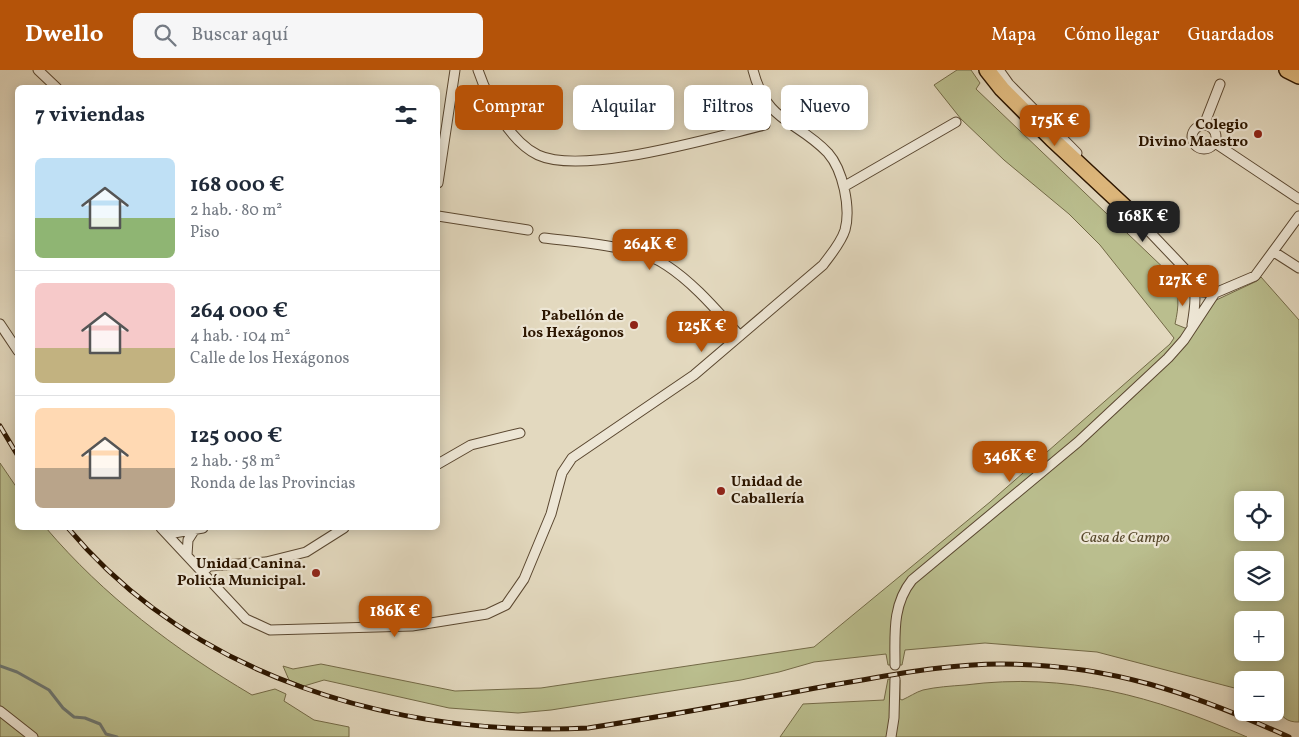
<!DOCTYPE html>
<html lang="es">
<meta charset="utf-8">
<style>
body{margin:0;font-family:Vollkorn,serif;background:#f6f6f7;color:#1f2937;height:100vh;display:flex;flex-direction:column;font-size:19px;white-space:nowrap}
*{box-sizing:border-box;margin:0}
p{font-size:16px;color:#747a83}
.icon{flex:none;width:28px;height:28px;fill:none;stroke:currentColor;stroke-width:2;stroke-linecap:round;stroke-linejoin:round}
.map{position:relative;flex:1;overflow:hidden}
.sheet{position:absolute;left:15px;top:15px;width:425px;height:445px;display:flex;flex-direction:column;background:#fff;border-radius:8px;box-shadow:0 2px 12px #0003}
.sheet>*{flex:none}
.guide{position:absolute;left:455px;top:15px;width:475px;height:45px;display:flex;gap:10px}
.buttons{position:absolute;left:1234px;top:421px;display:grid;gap:10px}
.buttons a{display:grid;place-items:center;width:50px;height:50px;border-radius:8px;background:#fff;box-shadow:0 2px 12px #0003;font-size:25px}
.price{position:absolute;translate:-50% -42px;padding:0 11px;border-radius:10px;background:#b45309;color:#fff;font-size:16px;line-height:32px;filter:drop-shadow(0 1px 2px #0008)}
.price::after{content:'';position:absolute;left:50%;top:30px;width:15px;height:11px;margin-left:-8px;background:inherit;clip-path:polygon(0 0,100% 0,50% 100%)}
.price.active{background:#222;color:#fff}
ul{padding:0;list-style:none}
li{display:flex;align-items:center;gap:15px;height:125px;padding:0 20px}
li+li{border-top:1px solid #e0e1e3}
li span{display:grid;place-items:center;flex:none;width:140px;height:100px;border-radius:8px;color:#555}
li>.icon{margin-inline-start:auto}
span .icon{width:60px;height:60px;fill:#fffc;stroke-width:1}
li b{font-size:21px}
h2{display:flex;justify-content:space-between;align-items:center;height:60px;padding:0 20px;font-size:21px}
.chip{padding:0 18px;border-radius:8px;background:#fff;box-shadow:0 2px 12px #0003;font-size:18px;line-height:45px}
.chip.active{background:#b45309;color:#fff}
header{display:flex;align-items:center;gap:30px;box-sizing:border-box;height:70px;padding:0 25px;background:#b45309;color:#fff}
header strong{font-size:24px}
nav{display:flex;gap:28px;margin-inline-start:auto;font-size:18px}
.search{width:350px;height:45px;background:#f6f6f7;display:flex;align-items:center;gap:12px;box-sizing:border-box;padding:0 18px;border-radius:8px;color:#747a83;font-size:19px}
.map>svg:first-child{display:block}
.green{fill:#babe8e;stroke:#736a47;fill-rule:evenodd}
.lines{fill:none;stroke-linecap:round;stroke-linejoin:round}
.stream{stroke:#6e7771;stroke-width:3}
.street-casing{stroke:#5a4730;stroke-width:11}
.highway-casing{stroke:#2c1600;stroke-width:18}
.street{stroke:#ede6d5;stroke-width:9}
.highway{stroke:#e2bc80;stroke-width:15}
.rail-casing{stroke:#2c1600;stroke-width:5}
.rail{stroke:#ede6d5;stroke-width:3;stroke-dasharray:9;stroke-linecap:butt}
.poi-dot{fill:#8f2418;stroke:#ede6d5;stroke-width:2}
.labels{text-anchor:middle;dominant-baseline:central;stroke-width:4.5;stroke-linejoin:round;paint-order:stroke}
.poi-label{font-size:15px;font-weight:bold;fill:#2c1600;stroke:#ede6d5;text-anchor:end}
.park-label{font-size:15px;font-style:italic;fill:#57482b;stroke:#ede6d5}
</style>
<header>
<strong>Dwello</strong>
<div class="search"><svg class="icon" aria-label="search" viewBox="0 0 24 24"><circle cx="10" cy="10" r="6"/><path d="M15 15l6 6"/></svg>Buscar aquí</div>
<nav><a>Mapa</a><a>Cómo llegar</a><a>Guardados</a></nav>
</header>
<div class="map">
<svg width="1299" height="667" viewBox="0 0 1299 667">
<rect width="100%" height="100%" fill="#e3d9bf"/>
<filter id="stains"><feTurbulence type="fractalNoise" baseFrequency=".004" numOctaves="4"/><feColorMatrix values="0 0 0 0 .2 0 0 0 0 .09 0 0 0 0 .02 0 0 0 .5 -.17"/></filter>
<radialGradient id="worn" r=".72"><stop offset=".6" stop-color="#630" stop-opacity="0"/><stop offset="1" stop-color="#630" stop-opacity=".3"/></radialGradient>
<!-- green -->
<path class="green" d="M957,0H971L980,13L976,19L1171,205C1180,222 1179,236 1175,254L1195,262L1212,232L1257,211L1261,207L1299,250V652C1275,653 1275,628 1275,610H1242V620L1097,582L985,573L905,580L902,595H888L886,584L814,592L779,602L741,610L551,640L518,643L449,638L324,610L304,616L289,610L283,596L293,599L321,594L455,621L541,618L814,577L990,432L1170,274L1174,268L1100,175L1069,144L1004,90L961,49L934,15ZM1242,430H1275V462H1242ZM1242,490H1275V522H1242ZM1242,550H1275V582H1242Z
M0,393L17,418L18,458H46C104,526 174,579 252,625L275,619L286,624L284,631L314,650L349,657V667H0Z
M888,609L900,610V629L902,630C909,627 916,622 923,620C936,617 951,616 965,615C1067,602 1153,626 1247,667H780L803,634L884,630Z"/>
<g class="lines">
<!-- stream -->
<path class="stream" d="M0,596L17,602L49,620L63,638L74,647L85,648L100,654L106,664L117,667"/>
<!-- street casing -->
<g class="street-casing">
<path id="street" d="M38,0L57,18
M478,0C488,29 509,71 538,85C583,106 714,67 765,55
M999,0L1009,14L1077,83
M1192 67a12 12 0 1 1 24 0a12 12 0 1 1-24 0Z
M1204,55L1220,14
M1215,73L1299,129
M438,113L455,0
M845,116L956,52
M1126,137L1185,199C1198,220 1196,231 1192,255
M438,146L528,160
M544,168C577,172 639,176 666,195C695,214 717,241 740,266
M1274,182L1299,198
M1195,218L1203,222L1215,223L1255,206L1299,146
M0,254L18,281
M438,394L471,375L520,363
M161,458L246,549L270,560L412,556L487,544L506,535L524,509L551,444L562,403L572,388L694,305L823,195C831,184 841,173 845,160C851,138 843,100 828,83C797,50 767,54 753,0
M168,464L203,458
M187,485L188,470L195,459
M203,502L209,496L266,492L306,482L344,458
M895,595C895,564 892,535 912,510L1078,372L1168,288L1184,270L1215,223
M0,641L33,667
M891,667L894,648L895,609"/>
</g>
<!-- highway casing -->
<g class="highway-casing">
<path id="highway" d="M987,0L1002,19L1052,69L1128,140
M1287,0L1299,6"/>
</g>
<!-- street -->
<use href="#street" class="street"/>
<!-- highway -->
<use href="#highway" class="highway"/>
<!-- rail casing -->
<g class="rail-casing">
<path id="rail" d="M0,356L18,386
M68,458C193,607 394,667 588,658C669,646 751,630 832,615C888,606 944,594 1001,594C1109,594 1192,623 1289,667"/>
</g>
<!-- rail -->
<use href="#rail" class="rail"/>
</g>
<!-- markers -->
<g class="poi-dot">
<circle cx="1258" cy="64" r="5"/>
<circle cx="634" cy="255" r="5"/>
<circle cx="721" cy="421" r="5"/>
<circle cx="316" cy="503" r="5"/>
</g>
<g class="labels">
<!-- poi labels -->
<g class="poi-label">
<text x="1248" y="55">Colegio<tspan x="1248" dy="17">Divino Maestro</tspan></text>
<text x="624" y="246">Pabellón de<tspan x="624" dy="17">los Hexágonos</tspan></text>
<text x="731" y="412" text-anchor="start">Unidad de<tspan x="731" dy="17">Caballería</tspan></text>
<text x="306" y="494">Unidad Canina.<tspan x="306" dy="17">Policía Municipal.</tspan></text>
</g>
<!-- park labels -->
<g class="park-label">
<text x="1125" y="468">Casa de Campo</text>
</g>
</g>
<rect width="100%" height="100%" filter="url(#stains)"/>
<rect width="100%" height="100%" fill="url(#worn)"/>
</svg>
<div class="buttons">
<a><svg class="icon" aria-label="locate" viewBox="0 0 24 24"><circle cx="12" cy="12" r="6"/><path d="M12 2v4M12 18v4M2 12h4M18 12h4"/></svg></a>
<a><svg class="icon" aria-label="layers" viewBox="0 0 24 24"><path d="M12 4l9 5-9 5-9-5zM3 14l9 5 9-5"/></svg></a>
<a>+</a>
<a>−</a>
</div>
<b class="price" style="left:1055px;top:77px">175K €</b>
<b class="price active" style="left:1143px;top:173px">168K €</b>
<b class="price" style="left:650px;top:201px">264K €</b>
<b class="price" style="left:1183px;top:237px">127K €</b>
<b class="price" style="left:702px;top:283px">125K €</b>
<b class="price" style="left:1010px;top:413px">346K €</b>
<b class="price" style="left:395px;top:568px">186K €</b>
<div class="guide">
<a class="chip active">Comprar</a>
<a class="chip">Alquilar</a>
<a class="chip">Filtros</a>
<a class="chip">Nuevo</a>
</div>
<section class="sheet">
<h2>7 viviendas<svg class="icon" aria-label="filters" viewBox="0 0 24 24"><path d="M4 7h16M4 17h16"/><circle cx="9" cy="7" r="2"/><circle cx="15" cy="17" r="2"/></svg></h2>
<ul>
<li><span style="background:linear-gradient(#bfe0f5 60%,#8fb573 0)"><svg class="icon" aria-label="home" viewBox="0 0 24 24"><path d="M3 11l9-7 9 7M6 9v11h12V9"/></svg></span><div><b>168 000 €</b><p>2 hab. · 80 m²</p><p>Piso</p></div></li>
<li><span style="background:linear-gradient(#f6c9c9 65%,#c2b280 0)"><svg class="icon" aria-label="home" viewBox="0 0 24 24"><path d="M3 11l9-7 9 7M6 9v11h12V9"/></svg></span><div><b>264 000 €</b><p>4 hab. · 104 m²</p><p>Calle de los Hexágonos</p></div></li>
<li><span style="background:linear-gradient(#ffd9b3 60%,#b9a48a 0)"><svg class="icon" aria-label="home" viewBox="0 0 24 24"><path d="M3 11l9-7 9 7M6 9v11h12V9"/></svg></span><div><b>125 000 €</b><p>2 hab. · 58 m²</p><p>Ronda de las Provincias</p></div></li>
</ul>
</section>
</div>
